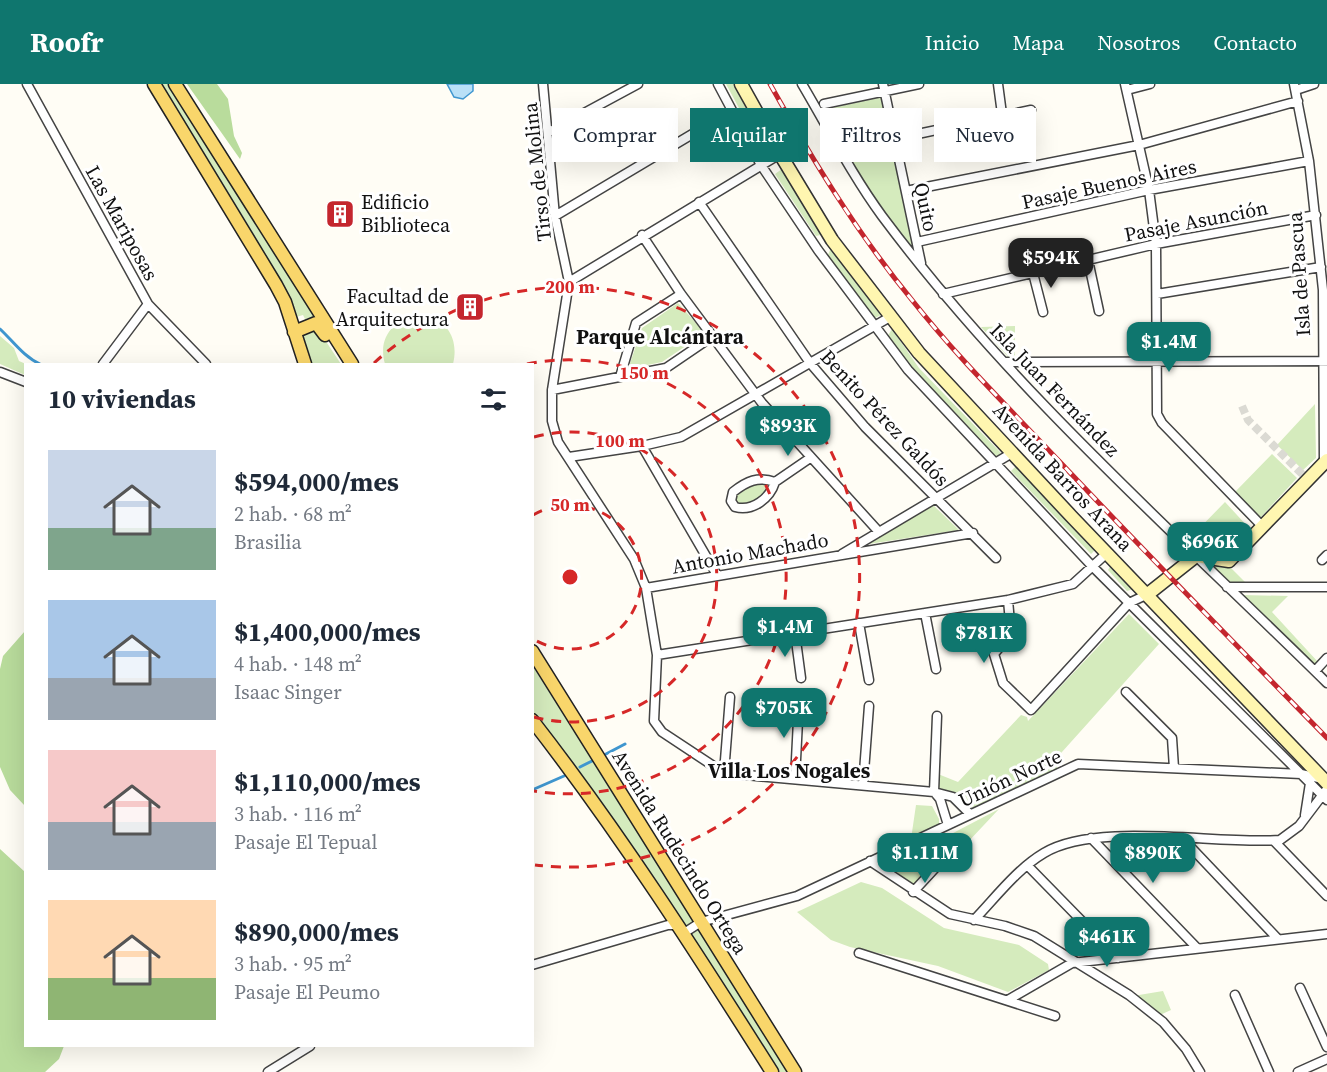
<!DOCTYPE html>
<html lang="es">
<meta charset="utf-8">
<style>
body{margin:0;font-family:"Source Serif 4",serif;background:#f2f2f3;color:#1f2937;height:100vh;display:flex;flex-direction:column;font-size:22px;white-space:nowrap}
*{box-sizing:border-box;margin:0}
p{font-size:20px;color:#747a83}
.icon{flex:none;width:33px;height:33px;fill:none;stroke:currentColor;stroke-width:2;stroke-linecap:round;stroke-linejoin:round}
.map{position:relative;flex:1;overflow:hidden}
.side{position:absolute;left:24px;top:279px;width:510px;height:684px;display:flex;flex-direction:column;background:#fff;border-radius:0px;box-shadow:0 6px 24px #0002}
.side>*{flex:none}
.hud{position:absolute;left:552px;top:24px;width:570px;height:54px;display:flex;gap:12px}
.price{position:absolute;translate:-50% -51px;padding:0 14px;border-radius:12px;background:#0f766e;color:#fff;font-size:20px;line-height:39px;filter:drop-shadow(0 2px 3px #0008)}
.price::after{content:'';position:absolute;left:50%;top:36px;width:18px;height:14px;margin-left:-9px;background:inherit;clip-path:polygon(0 0,100% 0,50% 100%)}
.price.current{background:#222;color:#fff}
ul{padding:0;list-style:none}
li{display:flex;align-items:center;gap:18px;height:150px;padding:0 24px}
li span{display:grid;place-items:center;flex:none;width:168px;height:120px;border-radius:0px;color:#555}
li>.icon{margin-inline-start:auto}
span .icon{width:72px;height:72px;fill:#fffc;stroke-width:1}
li b{font-size:26px}
h2{display:flex;justify-content:space-between;align-items:center;height:72px;padding:0 24px;font-size:26px}
.tag{padding:0 21px;border-radius:0px;background:#fff;box-shadow:0 6px 24px #0002;font-size:21px;line-height:54px}
.tag.current{background:#0f766e;color:#fff}
header{display:flex;align-items:center;gap:36px;box-sizing:border-box;height:84px;padding:0 30px;background:#0f766e;color:#fff}
header strong{font-size:28px}
nav{display:flex;gap:33px;margin-inline-start:auto;font-size:21px}
.map>svg:first-child{display:block}
.green{fill:#d5ebbd}
.forest{fill:#b9dc9c}
.water{fill:#b9e0f7;stroke:#3f96cf;stroke-width:1.5}
.lines{fill:none;stroke-linecap:round;stroke-linejoin:round}
.stream{stroke:#3f96cf;stroke-width:3}
.street-tunnel{stroke:#dbdad3;stroke-width:8;stroke-dasharray:8 4;stroke-linecap:butt}
.street-casing{stroke:#444;stroke-width:11}
.secondary-casing{stroke:#333;stroke-width:15}
.primary-casing{stroke:#222;stroke-width:15}
.street{stroke:#fff;stroke-width:8}
.secondary{stroke:#fff6b0;stroke-width:12}
.primary{stroke:#f9d66b;stroke-width:12}
.rail-casing{stroke:#c4262e;stroke-width:5}
.rail{stroke:#fff;stroke-width:3;stroke-dasharray:9;stroke-linecap:butt}
.ring{fill:none;stroke:#d62828;stroke-width:3;stroke-dasharray:10 8}
.labels{text-anchor:middle;dominant-baseline:central;stroke-width:6;stroke-linejoin:round;paint-order:stroke}
.street-label{font-size:20px;fill:#111;stroke:#fff}
.poi-label{font-size:20px;fill:#111;stroke:#fff;text-anchor:start}
.neighbourhood-label{font-size:21px;font-weight:bold;fill:#111;stroke:#fff}
.centre{fill:#d62828;stroke:#fff;stroke-width:3}
.ring-label{font-size:18px;text-anchor:middle;font-weight:bold;fill:#d62828;stroke:#fff;stroke-width:6;stroke-linejoin:round;paint-order:stroke}
</style>
<header>
<strong>Roofr</strong>
<nav><a>Inicio</a><a>Mapa</a><a>Nosotros</a><a>Contacto</a></nav>
</header>
<div class="map">
<svg width="1327" height="988" viewBox="0 0 1327 988">
<rect width="100%" height="100%" fill="#fffdf5"/>
<!-- green -->
<path class="green" d="M161,0H170L316,233L305,235L303,231L296,233L250,144Z
M726,0H736L773,69L766,74Z
M882,13L914,164C873,129 848,72 822,26Z
M782,85L825,150L816,152L775,90Z
M831,164L881,231L873,235L827,173Z
M678,219L705,249L662,278L628,285L642,244Z
M422,231C448,235 459,256 453,280H385C377,252 395,234 422,231Z
M1015,242V273H1008L981,243Z
M317,244L341,280H310L301,251Z
M892,245L919,284L1001,369L996,374L921,295L887,253Z
M0,252L14,264L19,277L26,280L25,291L0,280Z
M1315,320L1316,374L1303,386L1277,361Z
M1272,370L1297,394L1260,434L1235,408Z
M1016,382L1096,465L1091,470L1011,387Z
M757,398L771,400C763,412 751,423 736,418L737,410Z
M1225,418L1249,444L1225,469L1197,471L1186,458Z
M932,420L959,446L869,460Z
M1225,478L1248,501L1227,499L1213,484L1215,479Z
M1111,481L1134,505L1127,507L1108,486Z
M1243,511L1288,512L1272,528L1318,578L1316,582Z
M1129,530L1159,560L1053,678H1057V685L972,726L955,710L937,703L938,690L958,698L1021,631L1027,633L1028,637Z
M532,581L789,988H776L533,630Z
M916,721L932,722L939,735V740L911,755Z
M999,725L967,759L962,754L914,802L894,786L892,781Z
M861,798L882,804L944,844L1019,861L1048,880L1049,886L1008,908L938,882L850,863L831,856L797,828Z
M1163,907L1171,926L1160,931L1133,912Z"/>
<!-- forest -->
<path class="forest" d="M187,0H217L228,15L234,52L242,69L240,75Z
M25,547V722L10,706L0,683V585L3,572Z
M0,765L25,788L26,962H64L59,975L45,988H0Z"/>
<!-- water -->
<path class="water" d="M447,0H473V7L463,15L454,13Z"/>
<g class="lines">
<!-- stream -->
<path class="stream" d="M0,245C13,257 24,273 40,280
M606,670L625,660
M580,683L592,677
M532,706L564,692"/>
<!-- street-tunnel -->
<path class="street-tunnel" d="M1242,322L1248,336L1308,396"/>
<!-- street casing -->
<g class="street-casing">
<path id="street" d="M27,0L148,220L206,280
M543,0L555,132L569,198L552,306V337L558,358L634,475L646,504L657,571L654,637L662,648L724,689L934,708L953,713L970,730
M718,0L761,81L818,166L908,286L1092,482L1327,716
M802,0C828,44 852,91 882,132C1011,305 1174,448 1327,599
M883,0L921,179
M998,0L1002,30
M1125,0L1149,106L1156,160L1157,330L1162,339L1262,442
M1294,0L1309,77L1323,206L1324,379
M1127,6L1150,0
M1296,6L1314,0
M824,20L919,0
M549,48L638,0
M894,55L1031,26
M906,107L1139,61L1298,17
M699,118L810,279L865,343L996,474
M555,132L731,27
M642,151L681,210L762,319L879,448
M917,158L1149,106L1309,77
M1088,176L1099,227
M1033,189L1043,228
M569,198L780,70
M943,210L1156,160L1316,131
M1157,210L1321,183
M1006,278L1327,277
M103,280L148,220
M0,288L26,298
M620,293L636,239L681,210
M552,306L666,284L713,252
M642,362L717,491
M569,373L642,362L681,353L890,233
M775,398C770,414 753,428 735,423L731,417L733,408C747,397 758,392 775,398L810,374
M842,470L1012,369
M1322,476L1327,471
M1227,503H1327
M646,504L973,449
M1008,516L1011,550L994,570L1003,599L1031,626L1129,519L1148,510
M925,529L936,585
M859,539L869,596
M795,549L801,594
M657,571L1008,516L1073,500L1107,469
M1315,587L1327,574
M1126,608L1172,654L1174,684
M724,689L730,613
M795,695L799,617
M863,701L869,622
M934,708L937,632
M935,709L940,715L948,741
M1305,731L1310,699
M1091,754L1197,864
M1182,754L1277,854
M1274,757L1327,812
M870,777L950,830L1005,842L1034,852L1129,911L1163,938L1186,965L1200,988
M1027,781L1118,874
M913,808L960,757
M974,836C996,813 1017,785 1044,769C1097,737 1217,761 1280,756L1299,742L1327,705
M684,849L701,838L797,812L1078,680L1301,690L1323,695
M859,869L1055,932
M532,881L668,841H678
M1300,904L1327,963
M1235,911L1269,988
M1008,916L1072,879L1327,850
M268,988L310,962
M1298,988L1327,975"/>
</g>
<!-- secondary casing -->
<g class="secondary-casing">
<path id="secondary" d="M741,0L780,70L832,156L919,269L1071,432L1327,699
M1148,510L1196,472L1229,477L1327,376"/>
</g>
<!-- primary casing -->
<g class="primary-casing">
<path id="primary" d="M154,0L276,201L285,218L305,280
M175,0L352,280
M294,248L316,239L325,251
M532,567L795,988
M532,636C620,749 696,868 772,988"/>
</g>
<!-- street -->
<use href="#street" class="street"/>
<!-- secondary -->
<use href="#secondary" class="secondary"/>
<!-- primary -->
<use href="#primary" class="primary"/>
<!-- rail casing -->
<g class="rail-casing">
<path id="rail" d="M770,0C812,75 857,149 912,216C957,273 1009,324 1059,377C1147,470 1237,562 1327,654"/>
</g>
<!-- rail -->
<use href="#rail" class="rail"/>
</g>
<!-- distance rings -->
<g class="ring">
<path d="M533 431A72 72 0 1 1 533 555"/>
<path d="M534 353A145 145 0 1 1 534 633"/>
<path d="M527 280A217 217 0 1 1 534 707"/>
<path d="M374 279A290 290 0 1 1 535 781"/>
</g>
<!-- icons -->
<defs>
<g id="building-square" transform="scale(1.5)"><rect x="-9" y="-9" width="18" height="18" rx="4" fill="#c4262e" stroke="#fff"/><path d="M-4-6H4V6H1V3H-1V6H-4ZM-2.5-4.3h1.7v1.8h-1.7ZM.8-4.3h1.7v1.8H.8ZM-2.5-1h1.7V.8h-1.7ZM.8-1h1.7V.8H.8Z" fill="#fff"/></g>
</defs>
<g fill-rule="evenodd">
<use href="#building-square" x="340" y="130"/>
<use href="#building-square" x="470" y="223"/>
</g>
<g class="labels">
<!-- street labels -->
<g class="street-label">
<text transform="translate(537 88) rotate(-96)">Tirso de Molina</text>
<text transform="translate(1109 100) rotate(-12)">Pasaje Buenos Aires</text>
<text transform="translate(926 123) rotate(78)">Quito</text>
<text transform="translate(1196 137) rotate(-11)">Pasaje Asunción</text>
<text transform="translate(122 139) rotate(61)">Las Mariposas</text>
<text transform="translate(1299 190) rotate(-94)">Isla de Pascua</text>
<text transform="translate(1055 306) rotate(46)">Isla Juan Fernández</text>
<text transform="translate(885 334) rotate(47)">Benito Pérez Galdós</text>
<text transform="translate(1063 393) rotate(47)">Avenida Barros Arana</text>
<text transform="translate(750 469) rotate(-10)">Antonio Machado</text>
<text transform="translate(1010 694) rotate(-25)">Unión Norte</text>
<text transform="translate(680 768) rotate(58)">Avenida Rudecindo Ortega</text>
</g>
<!-- poi labels -->
<g class="poi-label">
<text x="361" y="118">Edificio<tspan x="361" dy="23">Biblioteca</tspan></text>
<text x="449" y="212" text-anchor="end">Facultad de<tspan x="449" dy="23">Arquitectura</tspan></text>
</g>
<!-- neighbourhood labels -->
<g class="neighbourhood-label">
<text x="660" y="252">Parque Alcántara</text>
<text x="789" y="686">Villa Los Nogales</text>
</g>
</g>
<circle cx="570" cy="493" r="9" class="centre"/>
<g class="ring-label">
<text x="570" y="209">200 m</text>
<text x="644" y="295">150 m</text>
<text x="620" y="363">100 m</text>
<text x="570" y="427">50 m</text>
</g>
</svg>
<b class="price current" style="left:1051px;top:205px">$594K</b>
<b class="price" style="left:1169px;top:289px">$1.4M</b>
<b class="price" style="left:788px;top:373px">$893K</b>
<b class="price" style="left:1210px;top:489px">$696K</b>
<b class="price" style="left:785px;top:574px">$1.4M</b>
<b class="price" style="left:984px;top:580px">$781K</b>
<b class="price" style="left:784px;top:655px">$705K</b>
<b class="price" style="left:925px;top:800px">$1.11M</b>
<b class="price" style="left:1153px;top:800px">$890K</b>
<b class="price" style="left:1107px;top:884px">$461K</b>
<div class="hud">
<a class="tag">Comprar</a>
<a class="tag current">Alquilar</a>
<a class="tag">Filtros</a>
<a class="tag">Nuevo</a>
</div>
<section class="side">
<h2>10 viviendas<svg class="icon" aria-label="filters" viewBox="0 0 24 24"><path d="M4 7h16M4 17h16"/><circle cx="9" cy="7" r="2"/><circle cx="15" cy="17" r="2"/></svg></h2>
<ul>
<li><span style="background:linear-gradient(#c9d6e8 65%,#7fa58c 0)"><svg class="icon" aria-label="home" viewBox="0 0 24 24"><path d="M3 11l9-7 9 7M6 9v11h12V9"/></svg></span><div><b>$594,000/mes</b><p>2 hab. · 68 m²</p><p>Brasilia</p></div></li>
<li><span style="background:linear-gradient(#a9c7e8 65%,#9aa5b1 0)"><svg class="icon" aria-label="home" viewBox="0 0 24 24"><path d="M3 11l9-7 9 7M6 9v11h12V9"/></svg></span><div><b>$1,400,000/mes</b><p>4 hab. · 148 m²</p><p>Isaac Singer</p></div></li>
<li><span style="background:linear-gradient(#f6c9c9 60%,#9aa5b1 0)"><svg class="icon" aria-label="home" viewBox="0 0 24 24"><path d="M3 11l9-7 9 7M6 9v11h12V9"/></svg></span><div><b>$1,110,000/mes</b><p>3 hab. · 116 m²</p><p>Pasaje El Tepual</p></div></li>
<li><span style="background:linear-gradient(#ffd9b3 65%,#8fb573 0)"><svg class="icon" aria-label="home" viewBox="0 0 24 24"><path d="M3 11l9-7 9 7M6 9v11h12V9"/></svg></span><div><b>$890,000/mes</b><p>3 hab. · 95 m²</p><p>Pasaje El Peumo</p></div></li>
</ul>
</section>
</div>
